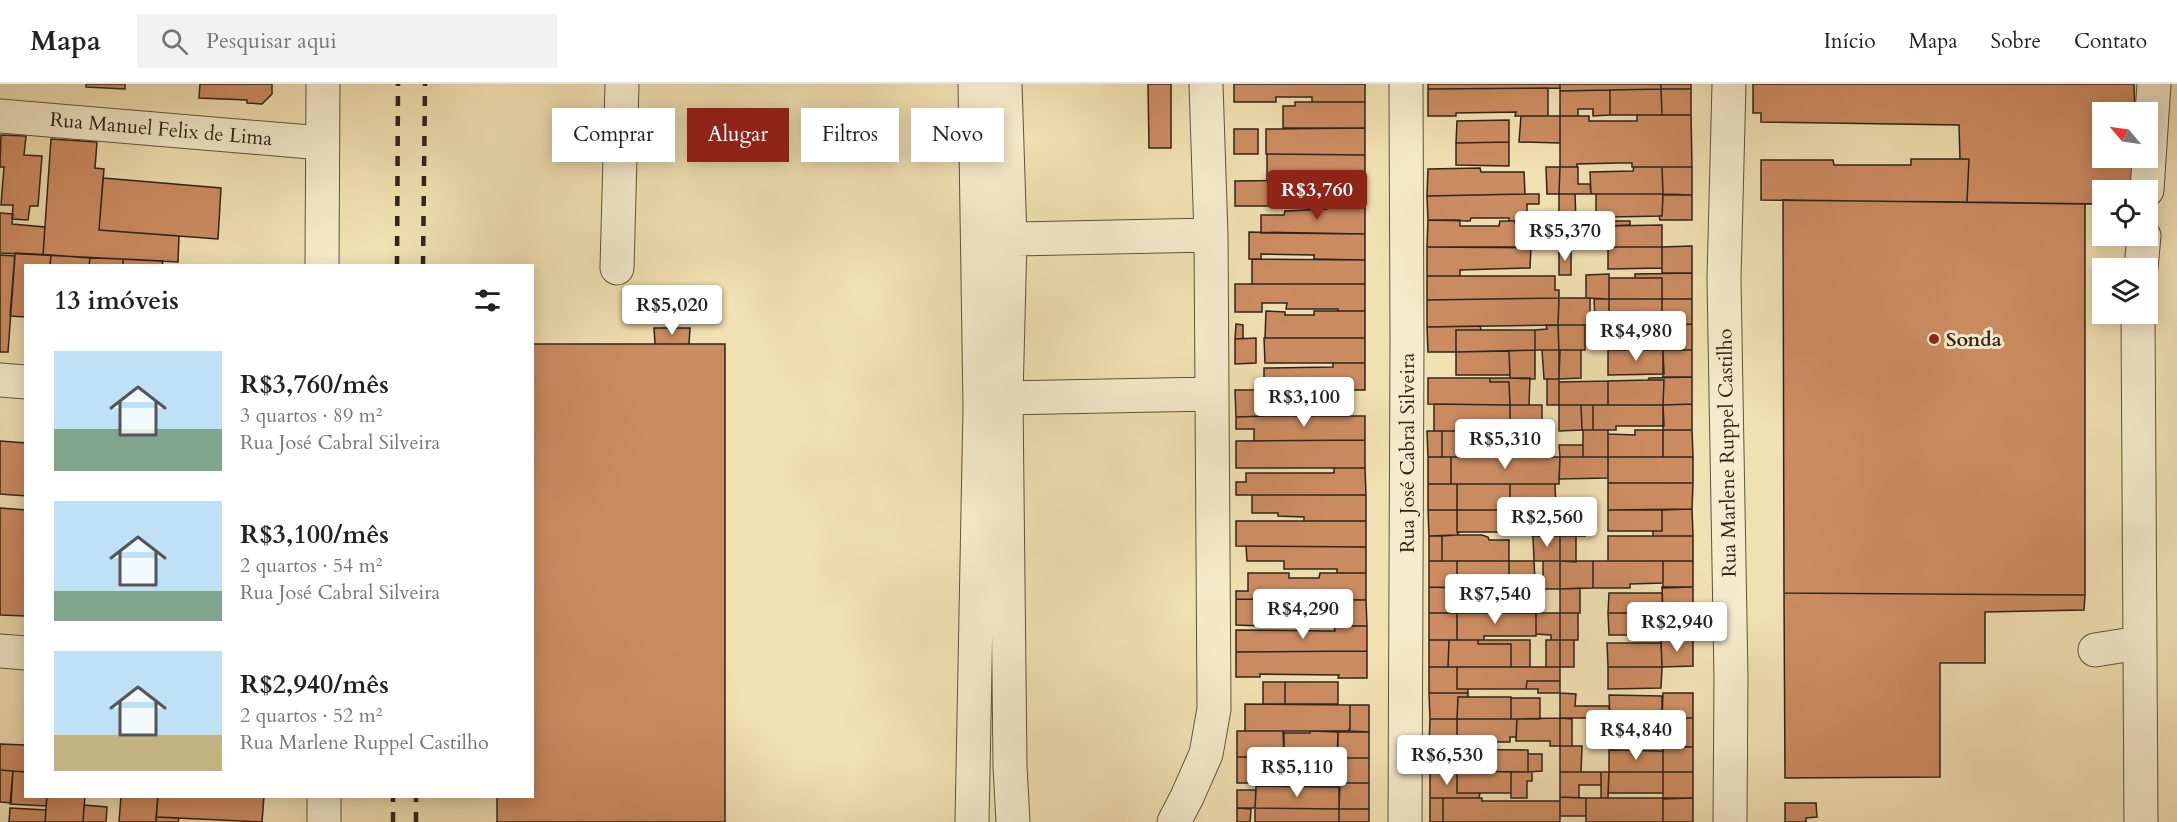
<!DOCTYPE html>
<html lang="pt">
<meta charset="utf-8">
<style>
body{margin:0;font-family:Cardo,serif;background:#f2f2f2;color:#222;height:100vh;display:flex;flex-direction:column;font-size:22px;white-space:nowrap}
*{box-sizing:border-box;margin:0}
p{font-size:20px;color:#767676}
.icon{flex:none;width:33px;height:33px;fill:none;stroke:currentColor;stroke-width:2;stroke-linecap:round;stroke-linejoin:round}
.map{position:relative;flex:1;overflow:hidden}
.details{position:absolute;left:24px;top:180px;width:510px;height:534px;display:flex;flex-direction:column;background:#fff;border-radius:0px;box-shadow:0 3px 15px #0003}
.details>*{flex:none}
.hud{position:absolute;left:552px;top:24px;width:570px;height:54px;display:flex;gap:12px}
.needle{width:39px;rotate:299deg}
.fabs{position:absolute;left:2092px;top:18px;display:grid;gap:12px}
.fabs a{display:grid;place-items:center;width:66px;height:66px;border-radius:0px;background:#fff;box-shadow:0 3px 15px #0003;font-size:30px}
.price{position:absolute;translate:-50% -51px;padding:0 14px;border-radius:6px;background:#fff;color:#222;font-size:20px;line-height:39px;filter:drop-shadow(0 2px 3px #0008)}
.price::after{content:'';position:absolute;left:50%;top:36px;width:18px;height:14px;margin-left:-9px;background:inherit;clip-path:polygon(0 0,100% 0,50% 100%)}
.price.on{background:#8f2418;color:#fff}
ul{padding:0;list-style:none}
li{display:flex;align-items:center;gap:18px;height:150px;padding:0 30px}
li span{display:grid;place-items:center;flex:none;width:168px;height:120px;border-radius:0px;color:#555}
li>.icon{margin-inline-start:auto}
span .icon{width:72px;height:72px;fill:#fffc;stroke-width:1}
li b{font-size:26px}
h2{display:flex;justify-content:space-between;align-items:center;height:72px;padding:0 30px;font-size:26px}
.tag{padding:0 21px;border-radius:0px;background:#fff;box-shadow:0 3px 15px #0003;font-size:21px;line-height:54px}
.tag.on{background:#8f2418;color:#fff}
header{display:flex;align-items:center;gap:36px;box-sizing:border-box;height:84px;padding:0 30px;background:#fff;border-bottom:2px solid #e0e0e0}
header strong{font-size:28px}
nav{display:flex;gap:33px;margin-inline-start:auto;font-size:21px}
.search{width:420px;height:54px;background:#f2f2f2;display:flex;align-items:center;gap:15px;box-sizing:border-box;padding:0 21px;border-radius:0px;color:#767676;font-size:22px}
.map>svg:first-child{display:block}
.building{fill:#cc8c62;stroke:#2e241b;stroke-width:1.5}
.lines{fill:none;stroke-linecap:round;stroke-linejoin:round}
.minor-casing{stroke:#5f5340;stroke-width:35}
.minor{stroke:#f6ebcc;stroke-width:33}
.rail{stroke:#2e241b;stroke-width:4.5;stroke-dasharray:10 10;stroke-linecap:butt}
.poi-dot{fill:#8f2418;stroke:#f6ebcc;stroke-width:2}
.labels{text-anchor:middle;dominant-baseline:central;stroke-width:6;stroke-linejoin:round;paint-order:stroke}
.street-label{font-size:20px;fill:#2e241b;stroke:#f6ebcc}
.poi-label{font-size:20px;font-weight:bold;fill:#2e241b;stroke:#f6ebcc;text-anchor:start}
</style>
<header>
<strong>Mapa</strong>
<div class="search"><svg class="icon" aria-label="search" viewBox="0 0 24 24"><circle cx="10" cy="10" r="6"/><path d="M15 15l6 6"/></svg>Pesquisar aqui</div>
<nav><a>Início</a><a>Mapa</a><a>Sobre</a><a>Contato</a></nav>
</header>
<div class="map">
<svg width="2177" height="738" viewBox="0 0 2177 738">
<rect width="100%" height="100%" fill="#f1e0b1"/>
<filter id="stains"><feTurbulence type="fractalNoise" baseFrequency=".00333" numOctaves="4"/><feColorMatrix values="0 0 0 0 .2 0 0 0 0 .09 0 0 0 0 .02 0 0 0 .5 -.17"/></filter>
<radialGradient id="worn" r=".72"><stop offset=".6" stop-color="#630" stop-opacity="0"/><stop offset="1" stop-color="#630" stop-opacity=".3"/></radialGradient>
<!-- building -->
<path class="building" d="M86,0H125V5L86,3Z
M200,0H272V10L262,20L247,19V16L199,14Z
M1148,0H1171V64H1149Z
M1234,0H1365V18H1312V13H1276V18H1234Z
M1428,0H1560V4L1428,5Z
M1560,0H1661V5L1560,7Z
M1661,0H1691V5H1661Z
M1753,0H2134L2135,28H2141H2103V74H2141L2137,106H2103V120L1967,118L1969,75H1960L1959,41L1761,38V29H1753Z
M1548,4V32H1515L1516,28L1456,29V32H1428V5Z
M1661,5H1691V31H1662Z
M1661,5L1662,31H1610V6Z
M1610,6V31L1593,32V25H1578V32H1560V7Z
M1295,18H1365V44H1283V22H1295Z
M1637,31H1691L1692,83H1632V79H1618L1577,80V83H1560V32H1589V37H1637Z
M1521,32H1560V59L1519,58Z
M1509,36V58L1456,59L1457,37Z
M1365,44V71L1266,70V45Z
M1234,45H1258V70H1234Z
M1,51L26,52L24,71L42,72L38,122H30L28,136L12,135L13,121H1L4,83H0Z
M51,55L97,58L95,84L104,85L99,146L179,152L178,178L43,171Z
M1509,58V82L1456,81V59Z
M1267,70L1365,71V95L1267,96Z
M1911,75H1969L1967,118L1761,116V76H1833L1834,81H1911Z
M1546,83H1560L1559,110H1547Z
M1560,83H1578V100H1590L1591,110H1559Z
M1634,83H1662L1663,110H1591L1590,88L1633,87Z
M1662,83H1692V111L1663,110Z
M1480,84L1481,88H1524L1525,110L1427,112L1428,85Z
M103,94L221,104L218,155L99,146Z
M1365,95V122H1235V97Z
M1525,110H1539V120H1527V137H1509V134H1471L1470,137L1428,136L1427,112Z
M1559,110H1575L1576,137H1559Z
M1596,110H1663L1662,132L1609,133L1608,128H1596Z
M1663,111H1692V136H1660L1659,132H1662Z
M1783,116L2085,120V511L1784,509Z
M1327,122H1365V150L1261,149V131H1284L1285,127L1327,125Z
M0,129L13,130L12,140L45,143L43,171L0,169Z
M1428,136H1460V142H1499L1500,137H1515V139L1560,141L1559,164L1427,163Z
M1559,137H1582L1583,150H1571V164H1559Z
M1590,137H1630V141L1608,142V163H1591Z
M1662,141V163H1608V142Z
M1249,148L1365,150V176L1314,175V171L1261,170V175H1249Z
M1692,162V189H1662V163Z
M1427,163H1531L1530,184L1460,186V192H1427Z
M1608,163H1662V184L1608,185Z
M1559,164H1571V191H1559Z
M15,169L51,171L50,182H26V233L10,232Z
M0,171L15,172L8,268H0Z
M51,171L90,174L89,182H50Z
M90,174L123,175V182H89Z
M123,175L163,177L162,182H123Z
M1252,175L1365,176V200H1252Z
M1692,189V215H1662V194H1635V190Z
M1609,190V215L1586,214V191Z
M1427,192H1555V206H1559V214L1427,216Z
M1609,194H1662V215H1609Z
M1235,200H1365V227H1338V225H1286L1287,219H1262V228H1235Z
M1559,214H1590V241H1558Z
M1559,214L1558,241L1427,243V216Z
M1594,215H1609V234H1595Z
M1609,215H1662V238H1609Z
M1662,215H1692V240L1662,241Z
M1266,227L1285,228V231H1314V227H1365V254H1265Z
M1236,240L1243,241V255H1235Z
M1692,240V266H1663V241Z
M1546,241H1558L1559,266H1535V246L1547,245Z
M1558,241H1585V266H1559Z
M1480,242L1481,246H1456V268H1428L1427,243Z
M654,244H690L689,260H655Z
M1456,246H1535V266L1456,268Z
M1663,246V266H1608V247Z
M1256,254V279L1235,280V255Z
M1264,254H1365V279H1265Z
M532,260H725V738H497V712H532Z
M1535,266V295L1510,294L1509,267Z
M1542,266H1559V295H1544Z
M1560,266H1581V294L1559,295Z
M1608,266H1663L1664,290L1608,291Z
M1663,266H1692V293H1663Z
M1509,267L1510,291H1456V268Z
M1333,279H1365V306H1264V284L1333,283Z
M1692,293V320L1663,321L1664,296H1648L1649,294Z
M1428,294H1490V298H1509L1510,321L1428,320Z
M1490,294H1530L1529,321H1510L1509,298H1490Z
M1547,295H1559V321H1547Z
M1648,296H1664L1663,321H1608V297Z
M1608,297V321H1559V298Z
M1235,306H1338V328H1284V323H1267V332L1236,333Z
M1434,320L1510,321V347H1434Z
M1692,320V346H1663V321Z
M1510,321H1542V347H1510Z
M1559,321H1581L1582,346L1559,347Z
M1581,321H1593V346H1582Z
M1593,321H1663L1664,342H1616V346H1593Z
M1267,332H1365V356L1254,357V345H1236V333Z
M1583,346H1608V373H1583Z
M1635,346H1663V373H1608V350L1635,351Z
M1663,346H1692L1693,373H1663Z
M1427,347H1442V373H1428Z
M1442,347H1510L1511,373H1442Z
M1365,356V384H1236V357Z
M0,357L26,359V412L0,410Z
M1559,361H1583V373H1560Z
M1428,373H1451V400H1428Z
M1451,373H1560L1559,400H1451Z
M1560,373H1608V394L1559,395Z
M1608,373H1693V399H1608Z
M1334,384H1365L1366,411H1236V398H1246V389H1334Z
M1608,399H1693L1692,425L1608,426Z
M1428,400H1457V426H1428Z
M1457,400H1510V426H1457Z
M1510,400H1555L1556,426H1510Z
M1252,411H1366V437H1304V433L1278,432V429H1252Z
M0,424L26,426L25,532L0,531Z
M1692,425L1693,452H1653V447H1662V426Z
M1428,426H1457V448H1459L1457,451L1429,452Z
M1457,426H1510L1509,448H1457Z
M1510,426H1559L1560,452H1532V448H1509Z
M1559,426H1584L1585,452H1560Z
M1608,426H1662V447H1608Z
M1236,437H1366V463L1236,462Z
M1457,451H1482L1488,453L1489,456H1509V477H1442V452Z
M1429,452H1442V477H1429Z
M1533,452H1560V477H1534Z
M1560,452H1576V478L1560,477Z
M1608,452H1693V477H1608Z
M1246,462L1366,463V489H1337V485H1284V477H1247Z
M1429,477H1457V500H1470V504L1429,503Z
M1457,477H1509V500H1457Z
M1509,477H1534L1535,497H1509Z
M1543,477H1560V505H1543Z
M1560,477H1593V504L1560,505Z
M1593,477H1663V499L1630,500V504H1593Z
M1663,477H1693V503L1663,504Z
M1248,489H1289V494H1319L1320,489H1366V516L1236,515V507H1248Z
M1429,503L1457,504V529H1429Z
M1662,503H1693V529H1663Z
M1457,504H1486V509L1504,508L1503,504H1536V529H1457Z
M1580,504V529H1560V505Z
M1609,509H1662L1663,529H1608Z
M1784,509L2085,511L2084,526L1985,528V579H1940V693L1785,694Z
M1236,515L1366,516L1367,542H1338V538H1284V535L1263,534V542L1236,541Z
M1429,529H1457V556H1429Z
M1457,529H1536V552H1484V556H1457Z
M1536,529H1560V556H1551V551L1536,550Z
M1560,529H1578V556H1560Z
M1608,529H1663V551H1609Z
M1663,529H1693V556H1663Z
M1334,542H1367V567L1236,568V546L1335,547Z
M1661,555L1693,556V582L1662,583Z
M1429,556H1449L1448,583H1429Z
M1449,556H1478V560H1511V583H1448Z
M1478,556H1530V583H1511V560H1478Z
M1546,556H1560V583H1546Z
M1560,556H1574V583H1560Z
M1607,559H1661L1662,583H1608Z
M1367,567V594H1338L1339,591L1260,590V593H1236V568Z
M1429,583H1457V605H1468V609H1429Z
M1457,583H1560V597H1527L1526,605H1457Z
M1608,583H1662L1661,604L1608,605Z
M1527,597H1560V609H1538V605H1526Z
M1263,598H1285V620H1263Z
M1285,598H1338V620H1285Z
M1429,609H1468V613H1458L1457,635H1430Z
M1560,609L1576,610L1575,622H1609L1610,634H1560Z
M1663,609H1693V634H1662Z
M1609,611L1662,612V634H1610Z
M1458,613H1511V635H1457Z
M1511,614H1540V635H1511Z
M1245,620L1350,621V644L1348,647H1245Z
M1350,621H1369V648L1350,647Z
M1560,634L1572,635V662H1560Z
M1560,634V662H1550V657H1516L1517,635Z
M1596,634H1662V660L1597,659Z
M1662,634H1693V663L1662,662Z
M1430,635H1457V658H1468V661H1429Z
M1457,635H1517L1516,653H1510V658H1457Z
M1237,647H1284V673H1237Z
M1310,647L1338,648V667L1334,674L1284,673L1283,649H1310Z
M1338,648H1369V674H1337Z
M0,660L26,661V688L0,686Z
M1429,661H1479V665H1457V687L1430,686Z
M1560,662H1582L1581,688H1560Z
M1663,663H1693V688H1663Z
M1457,665L1528,666V688L1457,687Z
M1609,666L1663,667V688H1609Z
M1528,670H1542V687L1528,688Z
M1237,673H1261V681H1248V699H1237Z
M1261,673L1346,674V699H1318V696H1287L1286,693H1265V681H1261Z
M1346,674H1369V699H1346Z
M0,686L13,687L11,719L0,718Z
M1430,686L1457,687V709H1480L1479,714H1430Z
M13,687L26,688V712H47L46,722L10,720Z
M1457,687L1511,688V709H1457Z
M1511,688H1532V697H1527V714H1511Z
M1560,688H1601V701H1579V714L1560,713Z
M1601,688H1609L1608,714H1601Z
M1609,688H1663V709H1608Z
M1663,688H1693V714L1663,715Z
M1340,699H1369V725H1339Z
M1256,702L1339,703V725L1255,724Z
M1237,706H1256L1255,724H1237Z
M47,712H85L83,738H45Z
M121,712H158L156,738H119Z
M158,712H264L262,738L156,733Z
M1560,713L1586,714V732H1560Z
M1430,714H1443V738H1430Z
M1443,714H1482V717H1560V738H1443Z
M1586,714H1663V738H1586Z
M1663,714H1693V738H1663Z
M1785,719H1816L1817,733L1806,734V738H1785Z
M84,721L107,723L106,738H83Z
M10,724L46,726L45,738H9Z
M1237,724L1251,725L1250,738H1237Z
M1255,724L1339,725V738H1255Z
M1339,725H1369V738H1339Z
M156,733L179,734L178,738H156Z"/>
<g class="lines">
<!-- minor casing -->
<g class="minor-casing">
<path id="minor" d="M1005,0L1010,155L1006,314L1010,682L1013,738
M1729,0L1724,195L1731,594L1730,738
M0,32L322,59
M2147,106L2154,0
M1010,155L1211,151
M322,182L323,0
M617,184L622,0
M2141,184L2144,152
M2138,230L2141,738
M0,296L26,298
M1006,314L1211,310
M2095,566L2139,559
M0,567L26,569
M324,712V738
M972,738L980,323L975,0
M1174,738L1187,713L1206,670L1214,625L1211,151L1206,0
M1405,738L1407,258L1406,0"/>
</g>
<!-- minor -->
<use href="#minor" class="minor"/>
<!-- rail -->
<path class="rail" d="M397,182L398,0
M423,182L425,0
M393,738V712
M416,738V712"/>
</g>
<!-- markers -->
<circle class="poi-dot" cx="1934" cy="255" r="6"/>
<g class="labels">
<!-- street labels -->
<g class="street-label">
<text transform="translate(161 45) rotate(5)">Rua Manuel Felix de Lima</text>
<text transform="translate(1407 369) rotate(-90)">Rua José Cabral Silveira</text>
<text transform="translate(1727 369) rotate(-91)">Rua Marlene Ruppel Castilho</text>
</g>
<!-- poi labels -->
<g class="poi-label">
<text x="1946" y="255">Sonda</text>
</g>
</g>
<rect width="100%" height="100%" filter="url(#stains)"/>
<rect width="100%" height="100%" fill="url(#worn)"/>
</svg>
<div class="fabs">
<a><svg class="needle" viewBox="-14 -14 28 28"><path d="M0-13l5 13h-10z" fill="#e53935"/><path d="M0 13l5-13h-10z" fill="#767676"/></svg></a>
<a><svg class="icon" aria-label="locate" viewBox="0 0 24 24"><circle cx="12" cy="12" r="6"/><path d="M12 2v4M12 18v4M2 12h4M18 12h4"/></svg></a>
<a><svg class="icon" aria-label="layers" viewBox="0 0 24 24"><path d="M12 4l9 5-9 5-9-5zM3 14l9 5 9-5"/></svg></a>
</div>
<b class="price on" style="left:1317px;top:137px">R$3,760</b>
<b class="price" style="left:1565px;top:178px">R$5,370</b>
<b class="price" style="left:672px;top:252px">R$5,020</b>
<b class="price" style="left:1636px;top:278px">R$4,980</b>
<b class="price" style="left:1304px;top:344px">R$3,100</b>
<b class="price" style="left:1505px;top:386px">R$5,310</b>
<b class="price" style="left:1547px;top:464px">R$2,560</b>
<b class="price" style="left:1495px;top:541px">R$7,540</b>
<b class="price" style="left:1303px;top:556px">R$4,290</b>
<b class="price" style="left:1677px;top:569px">R$2,940</b>
<b class="price" style="left:1636px;top:677px">R$4,840</b>
<b class="price" style="left:1447px;top:702px">R$6,530</b>
<b class="price" style="left:1297px;top:714px">R$5,110</b>
<div class="hud">
<a class="tag">Comprar</a>
<a class="tag on">Alugar</a>
<a class="tag">Filtros</a>
<a class="tag">Novo</a>
</div>
<section class="details">
<h2>13 imóveis<svg class="icon" aria-label="filters" viewBox="0 0 24 24"><path d="M4 7h16M4 17h16"/><circle cx="9" cy="7" r="2"/><circle cx="15" cy="17" r="2"/></svg></h2>
<ul>
<li><span style="background:linear-gradient(#bfe0f5 65%,#7fa58c 0)"><svg class="icon" aria-label="home" viewBox="0 0 24 24"><path d="M3 11l9-7 9 7M6 9v11h12V9"/></svg></span><div><b>R$3,760/mês</b><p>3 quartos · 89 m²</p><p>Rua José Cabral Silveira</p></div></li>
<li><span style="background:linear-gradient(#bfe0f5 75%,#7fa58c 0)"><svg class="icon" aria-label="home" viewBox="0 0 24 24"><path d="M3 11l9-7 9 7M6 9v11h12V9"/></svg></span><div><b>R$3,100/mês</b><p>2 quartos · 54 m²</p><p>Rua José Cabral Silveira</p></div></li>
<li><span style="background:linear-gradient(#bfe0f5 70%,#c2b280 0)"><svg class="icon" aria-label="home" viewBox="0 0 24 24"><path d="M3 11l9-7 9 7M6 9v11h12V9"/></svg></span><div><b>R$2,940/mês</b><p>2 quartos · 52 m²</p><p>Rua Marlene Ruppel Castilho</p></div></li>
</ul>
</section>
</div>
